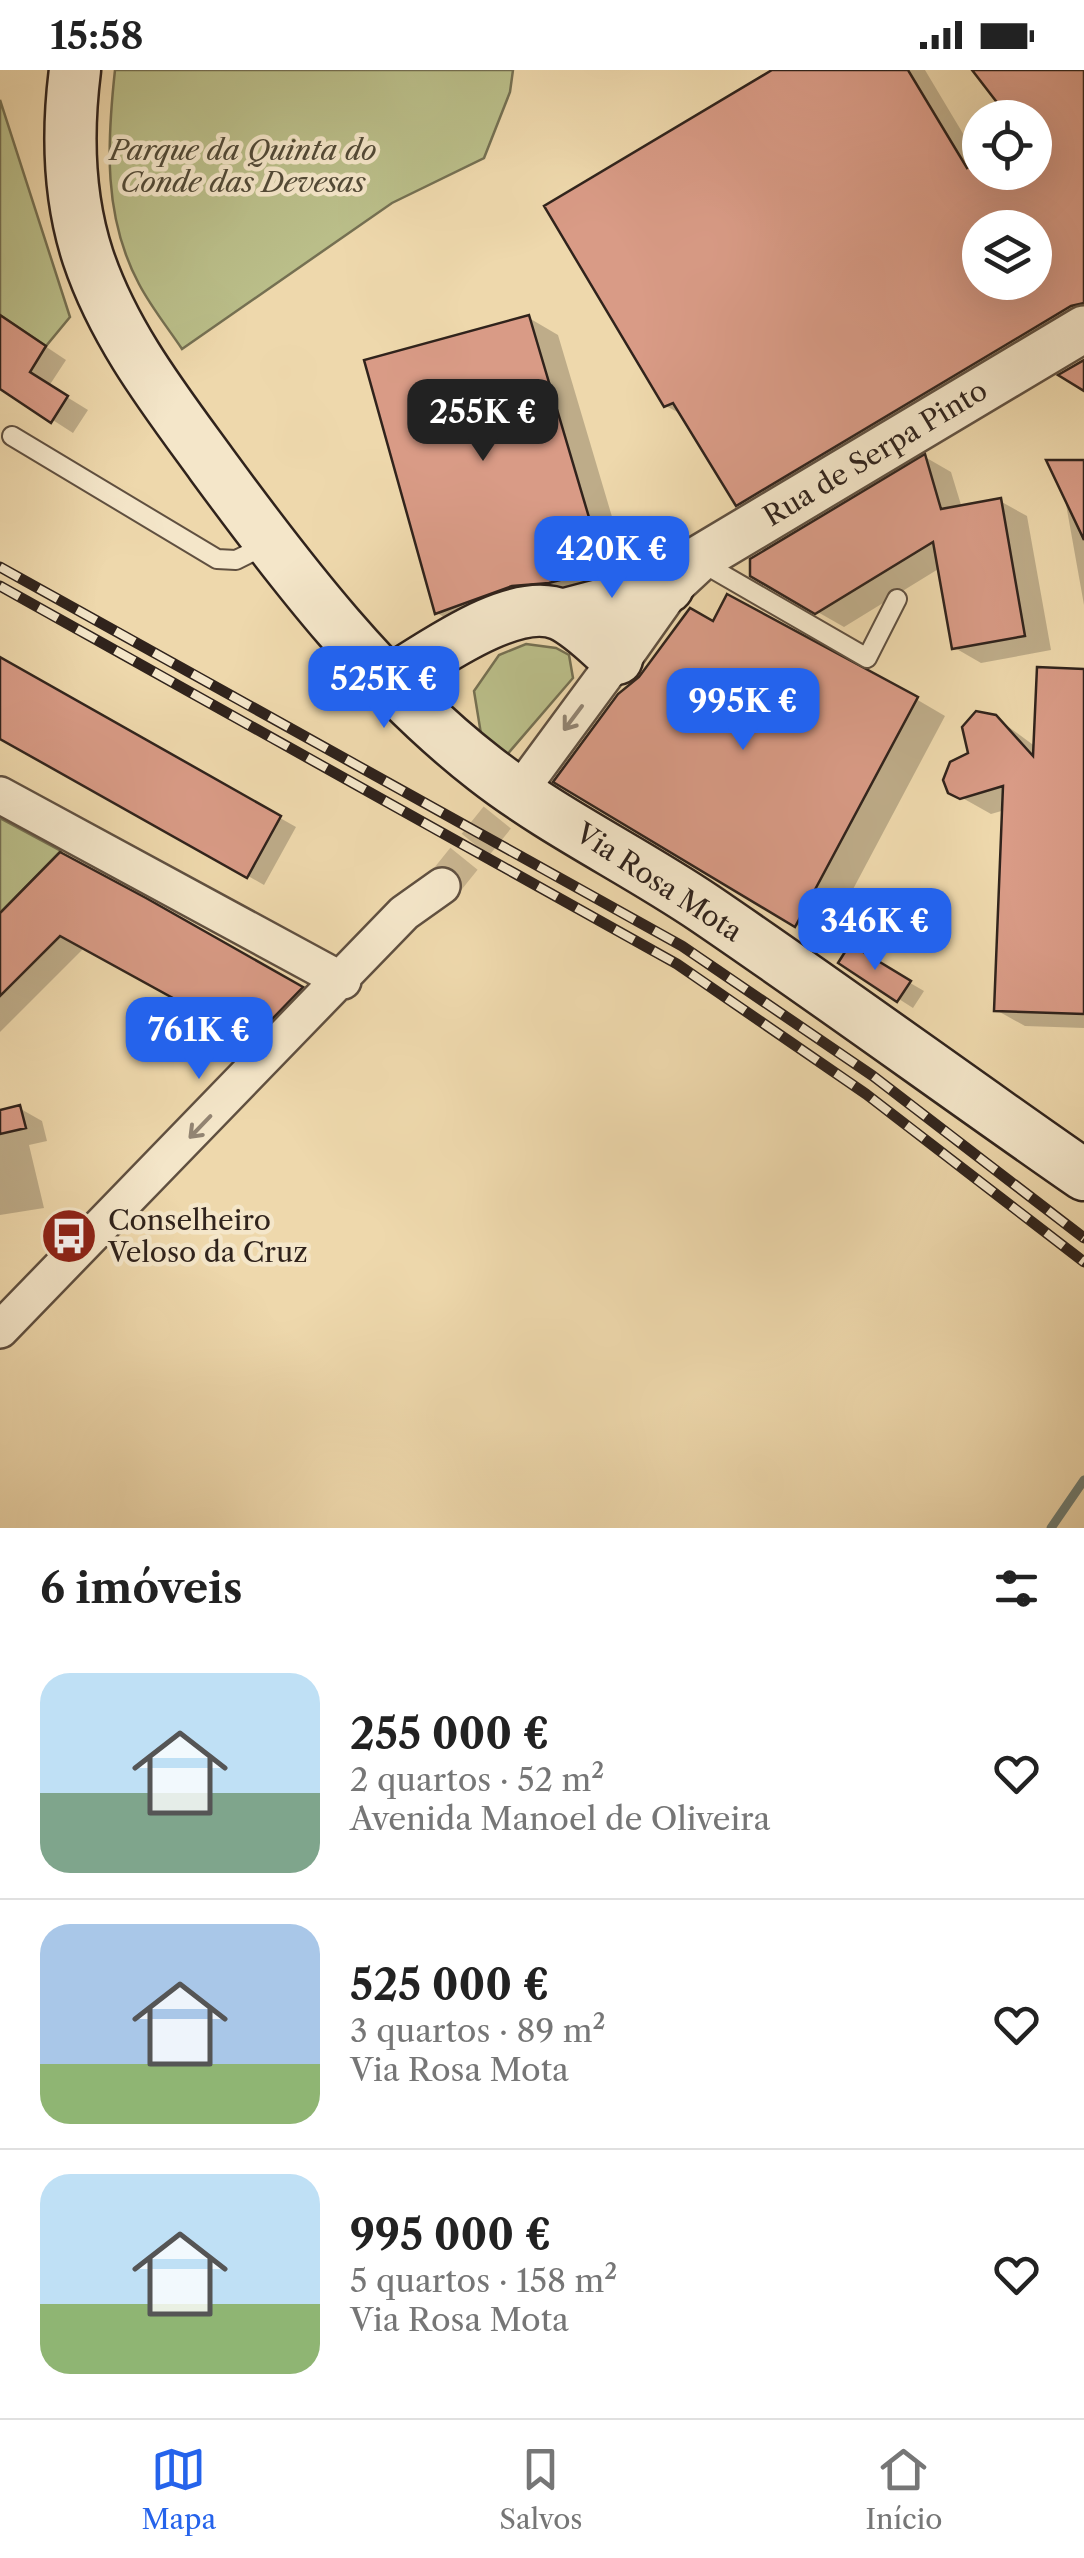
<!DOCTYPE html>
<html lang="pt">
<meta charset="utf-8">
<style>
body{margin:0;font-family:"Libre Caslon Text",serif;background:#f6f6f6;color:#222;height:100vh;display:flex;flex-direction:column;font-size:38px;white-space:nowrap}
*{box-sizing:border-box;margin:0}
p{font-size:32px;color:#767676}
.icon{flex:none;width:55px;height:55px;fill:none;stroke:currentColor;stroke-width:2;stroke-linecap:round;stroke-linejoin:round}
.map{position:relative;height:1458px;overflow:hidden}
.details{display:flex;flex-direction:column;background:#fff;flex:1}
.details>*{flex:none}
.fabs{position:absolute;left:962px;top:30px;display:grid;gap:20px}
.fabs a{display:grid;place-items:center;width:90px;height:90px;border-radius:50%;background:#fff;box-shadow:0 10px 40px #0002;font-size:50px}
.price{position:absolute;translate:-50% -85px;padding:0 22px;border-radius:20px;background:#2563eb;color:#fff;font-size:32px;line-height:65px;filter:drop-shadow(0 2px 5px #0008)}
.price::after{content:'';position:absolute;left:50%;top:60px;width:30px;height:22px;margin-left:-15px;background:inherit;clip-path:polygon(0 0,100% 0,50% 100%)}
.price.active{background:#222;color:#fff}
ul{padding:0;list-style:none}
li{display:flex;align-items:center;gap:30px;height:250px;padding:0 40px}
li+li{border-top:2px solid #e0e0e0}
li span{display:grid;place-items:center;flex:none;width:280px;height:200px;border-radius:30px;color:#555}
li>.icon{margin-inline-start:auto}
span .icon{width:120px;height:120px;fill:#fffc;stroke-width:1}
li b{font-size:42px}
h2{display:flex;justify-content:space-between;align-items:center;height:120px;padding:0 40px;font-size:42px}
.status{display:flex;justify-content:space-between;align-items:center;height:70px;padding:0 50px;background:#fff;direction:ltr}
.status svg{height:28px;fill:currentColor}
.dock{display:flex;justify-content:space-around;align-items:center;height:140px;border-top:2px solid #e0e0e0;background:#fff;font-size:28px;color:#767676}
.dock a{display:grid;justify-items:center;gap:5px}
.dock .active{color:#2563eb}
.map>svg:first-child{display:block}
.green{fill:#babe89;stroke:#757052;stroke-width:2.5}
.shadow{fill:#0003;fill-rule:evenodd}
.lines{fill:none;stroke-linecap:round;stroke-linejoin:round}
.stream{stroke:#6f7d73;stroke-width:9}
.building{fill:#d99b86;stroke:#30231c;stroke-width:2.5;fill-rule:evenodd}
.minor-tunnel{stroke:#c8b48f;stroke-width:35;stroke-dasharray:35 18;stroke-linecap:butt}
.service-casing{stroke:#605040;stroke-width:22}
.minor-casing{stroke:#605040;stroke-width:40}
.tertiary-casing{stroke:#605040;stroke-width:50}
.secondary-casing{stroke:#30231c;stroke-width:55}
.service{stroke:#f4e6c9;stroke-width:18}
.minor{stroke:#f4e6c9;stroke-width:35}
.tertiary{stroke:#f4e6c9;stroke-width:45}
.secondary{stroke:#f4e6c9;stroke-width:50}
.rail-casing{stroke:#30231c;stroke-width:11}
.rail{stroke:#f4e6c9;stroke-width:8;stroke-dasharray:22;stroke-linecap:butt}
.oneway{stroke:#928472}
.labels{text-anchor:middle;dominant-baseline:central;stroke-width:9;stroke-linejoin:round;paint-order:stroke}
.park-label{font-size:28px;font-style:italic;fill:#524a37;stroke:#f4e6c9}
.street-label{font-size:28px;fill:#30231c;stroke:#f4e6c9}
.poi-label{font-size:28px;fill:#30231c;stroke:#f4e6c9;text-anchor:start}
</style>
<div class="status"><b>15:58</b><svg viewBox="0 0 49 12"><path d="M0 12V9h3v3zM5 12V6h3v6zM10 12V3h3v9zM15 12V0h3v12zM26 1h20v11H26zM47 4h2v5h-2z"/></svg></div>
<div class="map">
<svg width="1084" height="1458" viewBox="0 0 1084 1458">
<rect width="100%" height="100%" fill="#eed8ac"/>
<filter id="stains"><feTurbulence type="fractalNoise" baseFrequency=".002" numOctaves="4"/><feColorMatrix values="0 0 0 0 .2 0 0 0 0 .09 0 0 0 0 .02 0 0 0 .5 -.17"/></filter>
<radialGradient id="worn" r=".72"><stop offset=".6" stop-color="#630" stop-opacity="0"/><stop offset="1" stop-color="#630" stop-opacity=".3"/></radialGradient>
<!-- green -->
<path class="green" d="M115,0H513L510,22L484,88L392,133L182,279C168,258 151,237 139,214C103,147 107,73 115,0Z
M0,30L70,247L46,276L0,245Z
M526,574L556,578L569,585L573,608L505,687L481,664L474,621L499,585Z
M0,748L61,781L0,843Z"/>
<!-- shadow -->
<path class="shadow" d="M777,0H925L980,92V102H1035V48L976,0H1084V261L766,451L738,434L683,345L666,336ZM980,158H1035V212H980Z
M0,246L66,290L49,316L88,340L73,363L0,316Z
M529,248L558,265L632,514L467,560L437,543Z
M925,387L951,402L962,438L1000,431L1027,446L1051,580L981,593L955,578L940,498L844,557L753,505Z
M1084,393V535L1064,423Z
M714,554L916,629L945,646L825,872L557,711Z
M0,590L296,757L264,815L0,666Z
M1084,601V958L1025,956L996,940L1005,740L991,744L950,721L995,647L1036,677Z
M60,785L324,932L276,982L85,877L0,962V847Z
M850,878L924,921L913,938L841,892Z
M19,1038L42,1051L47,1071L29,1075L44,1138L0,1145V1043Z"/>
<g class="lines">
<!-- stream -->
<path class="stream" d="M1051,1458L1084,1410"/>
</g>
<!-- building -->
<path class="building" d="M772,0H908L967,98L980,90V102H1035V48H1009L972,0H1084V233L1071,236L736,436L673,333L664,337L544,136ZM980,158H1035V212H980Z
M0,245L46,276L30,302L68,326L51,353L0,319Z
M529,245L604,498L549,513L512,516L435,544L364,290Z
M1084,290V321L1058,305Z
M925,384L941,439L1001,428L1025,566L952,579L933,472L815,544L750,506V489Z
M1046,390H1084V470Z
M727,524L918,627L795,857L553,712L618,624L639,607L690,538L713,551Z
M0,587L281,746L247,808L0,669Z
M1037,597L1084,599V944L994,941L1003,716L960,729L948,723L943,710L950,692L968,683L962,657L976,641L996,645L1033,686Z
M60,782L146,828L303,917L251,971L60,866L0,926V843Z
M850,874L911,911L897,932L838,893Z
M20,1035L26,1058L0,1064V1040Z"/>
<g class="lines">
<!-- minor-tunnel -->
<path class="minor-tunnel" d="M442,816L530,707"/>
<!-- service casing -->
<g class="service-casing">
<path id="service" d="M12,366L217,489L236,490L268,474
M699,491L867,588L897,529"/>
</g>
<!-- minor casing -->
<g class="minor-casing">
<path id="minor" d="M530,707L617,589
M0,725L343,911
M0,1260L404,843L442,816"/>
</g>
<!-- tertiary casing -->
<g class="tertiary-casing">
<path id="tertiary" d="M617,589L668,517L697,490L1084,259"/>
</g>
<!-- secondary casing -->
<g class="secondary-casing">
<path id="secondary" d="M75,0C67,63 68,126 88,187C114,265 164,329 212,395C292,504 378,616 485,699C553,752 633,790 704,838C832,925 957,1017 1084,1105
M562,545L668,517
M390,611C430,587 515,524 561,545C582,555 600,575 617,589"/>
</g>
<!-- service -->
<use href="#service" class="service"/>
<!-- minor -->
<use href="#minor" class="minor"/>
<!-- tertiary -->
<use href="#tertiary" class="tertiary"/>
<!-- secondary -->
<use href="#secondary" class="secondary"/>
<!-- rail casing -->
<g class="rail-casing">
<path id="rail" d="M0,497L682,876L873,1006L1084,1168
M0,516L677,894L866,1024L1084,1192"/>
</g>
<!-- rail -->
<use href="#rail" class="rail"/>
</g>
<!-- one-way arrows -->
<defs><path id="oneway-shaft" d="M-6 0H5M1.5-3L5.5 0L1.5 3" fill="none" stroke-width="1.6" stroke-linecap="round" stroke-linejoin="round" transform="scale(2.5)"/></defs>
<g class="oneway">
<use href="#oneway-shaft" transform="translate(573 648) rotate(127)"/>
<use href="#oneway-shaft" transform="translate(200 1057) rotate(134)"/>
</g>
<!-- icons -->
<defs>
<g id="bus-disc" transform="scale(2.875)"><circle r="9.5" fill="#8f2418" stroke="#f4e6c9"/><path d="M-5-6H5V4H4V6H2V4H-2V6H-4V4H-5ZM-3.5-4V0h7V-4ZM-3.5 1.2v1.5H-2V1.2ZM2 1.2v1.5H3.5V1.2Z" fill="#fff"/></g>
</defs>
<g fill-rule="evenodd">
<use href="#bus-disc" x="69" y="1166"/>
</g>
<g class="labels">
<!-- park labels -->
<g class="park-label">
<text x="243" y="80">Parque da Quinta do<tspan x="243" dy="32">Conde das Devesas</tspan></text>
</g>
<!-- street labels -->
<g class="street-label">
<text transform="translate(875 383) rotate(-31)">Rua de Serpa Pinto</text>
<text transform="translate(659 812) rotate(33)">Via Rosa Mota</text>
</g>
<!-- poi labels -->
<g class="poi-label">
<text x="108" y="1150">Conselheiro<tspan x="108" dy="32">Veloso da Cruz</tspan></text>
</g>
</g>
<rect width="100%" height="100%" filter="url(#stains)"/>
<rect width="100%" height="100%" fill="url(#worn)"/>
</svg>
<div class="fabs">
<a><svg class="icon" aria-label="locate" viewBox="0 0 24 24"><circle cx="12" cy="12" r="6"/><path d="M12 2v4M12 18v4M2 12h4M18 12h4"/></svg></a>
<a><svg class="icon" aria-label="layers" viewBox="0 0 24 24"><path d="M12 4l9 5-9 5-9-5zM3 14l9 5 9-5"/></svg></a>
</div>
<b class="price active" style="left:483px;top:394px">255K €</b>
<b class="price" style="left:612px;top:531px">420K €</b>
<b class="price" style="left:384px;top:661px">525K €</b>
<b class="price" style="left:743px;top:683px">995K €</b>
<b class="price" style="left:875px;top:903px">346K €</b>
<b class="price" style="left:199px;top:1012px">761K €</b>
</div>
<section class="details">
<h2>6 imóveis<svg class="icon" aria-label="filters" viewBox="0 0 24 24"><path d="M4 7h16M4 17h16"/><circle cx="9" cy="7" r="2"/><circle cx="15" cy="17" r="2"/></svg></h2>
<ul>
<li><span style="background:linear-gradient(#bfe0f5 60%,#7fa58c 0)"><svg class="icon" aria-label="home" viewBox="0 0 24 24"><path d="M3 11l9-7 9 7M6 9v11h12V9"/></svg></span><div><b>255 000 €</b><p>2 quartos · 52 m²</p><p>Avenida Manoel de Oliveira</p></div><svg class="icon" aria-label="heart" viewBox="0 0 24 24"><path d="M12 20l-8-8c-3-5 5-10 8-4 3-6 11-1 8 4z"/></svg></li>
<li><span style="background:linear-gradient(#a9c7e8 70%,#8fb573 0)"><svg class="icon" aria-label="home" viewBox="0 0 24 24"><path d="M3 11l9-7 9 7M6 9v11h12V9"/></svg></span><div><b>525 000 €</b><p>3 quartos · 89 m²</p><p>Via Rosa Mota</p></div><svg class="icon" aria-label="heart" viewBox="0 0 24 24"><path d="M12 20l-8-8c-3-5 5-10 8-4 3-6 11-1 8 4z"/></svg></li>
<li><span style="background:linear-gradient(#bfe0f5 65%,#8fb573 0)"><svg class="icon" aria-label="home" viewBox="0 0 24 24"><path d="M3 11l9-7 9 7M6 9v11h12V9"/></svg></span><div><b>995 000 €</b><p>5 quartos · 158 m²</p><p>Via Rosa Mota</p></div><svg class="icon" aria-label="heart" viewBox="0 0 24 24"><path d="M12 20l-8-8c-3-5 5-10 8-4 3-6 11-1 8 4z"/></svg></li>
</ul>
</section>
<nav class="dock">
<a class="active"><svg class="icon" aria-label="map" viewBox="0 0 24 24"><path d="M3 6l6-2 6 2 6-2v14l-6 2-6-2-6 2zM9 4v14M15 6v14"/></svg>Mapa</a>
<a><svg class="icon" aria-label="saved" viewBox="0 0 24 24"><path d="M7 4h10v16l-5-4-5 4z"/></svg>Salvos</a>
<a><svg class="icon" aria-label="home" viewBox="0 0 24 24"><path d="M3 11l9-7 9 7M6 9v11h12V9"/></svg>Início</a>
</nav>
